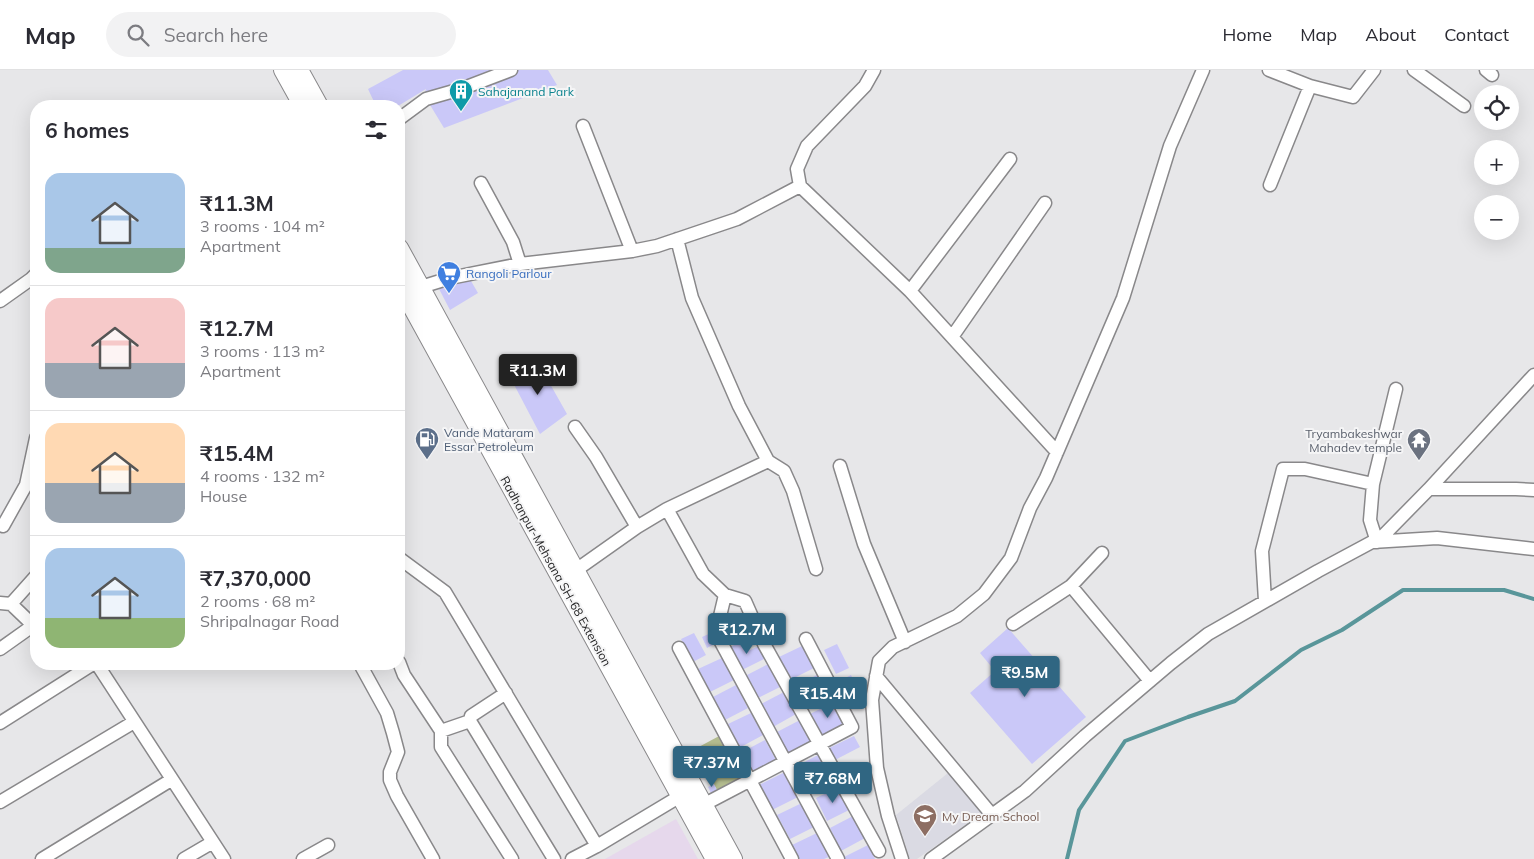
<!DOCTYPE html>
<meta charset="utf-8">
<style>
body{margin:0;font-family:Mulish,sans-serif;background:#f2f2f3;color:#2b2b33;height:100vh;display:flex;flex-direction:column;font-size:19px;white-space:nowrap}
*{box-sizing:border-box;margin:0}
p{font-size:16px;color:#7c7c81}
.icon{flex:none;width:28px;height:28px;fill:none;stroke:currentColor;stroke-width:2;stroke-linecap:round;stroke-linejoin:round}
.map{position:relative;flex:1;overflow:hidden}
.details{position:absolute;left:30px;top:30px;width:375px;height:570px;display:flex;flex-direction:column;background:#fff;border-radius:20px;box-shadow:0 5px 20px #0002}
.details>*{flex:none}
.buttons{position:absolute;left:1474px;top:15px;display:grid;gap:10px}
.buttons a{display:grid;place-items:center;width:45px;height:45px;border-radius:50%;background:#fff;box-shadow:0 5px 20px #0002;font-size:25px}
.price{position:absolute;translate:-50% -42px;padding:0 11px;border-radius:5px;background:#306682;color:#fff;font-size:16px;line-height:32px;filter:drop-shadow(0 1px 2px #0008)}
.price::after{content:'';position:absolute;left:50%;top:30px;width:15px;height:11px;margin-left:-8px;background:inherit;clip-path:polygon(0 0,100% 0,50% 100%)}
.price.current{background:#222;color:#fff}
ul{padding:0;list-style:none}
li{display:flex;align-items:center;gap:15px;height:125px;padding:0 15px}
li+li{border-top:1px solid #e1e1e2}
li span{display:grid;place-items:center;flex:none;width:140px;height:100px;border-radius:15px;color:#555}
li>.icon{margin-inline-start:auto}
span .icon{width:60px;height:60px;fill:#fffc;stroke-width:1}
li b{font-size:21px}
h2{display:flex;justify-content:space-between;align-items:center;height:60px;padding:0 15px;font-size:21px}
header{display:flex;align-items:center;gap:30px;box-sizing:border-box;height:70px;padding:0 25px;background:#fff;border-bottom:1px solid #e1e1e2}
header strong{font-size:24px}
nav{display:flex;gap:28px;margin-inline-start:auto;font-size:18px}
.search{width:350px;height:45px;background:#f2f2f3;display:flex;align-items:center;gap:12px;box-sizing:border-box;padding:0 18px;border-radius:28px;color:#7c7c81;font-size:19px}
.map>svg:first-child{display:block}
.commercial{fill:#e6d8ec}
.built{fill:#dadae3}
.green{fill:#b2bb8e}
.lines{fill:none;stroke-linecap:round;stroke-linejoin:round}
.stream{stroke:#59969a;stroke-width:4}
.building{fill:#cac8f8}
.minor-casing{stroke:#89888a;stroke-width:15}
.highway-casing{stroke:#89888a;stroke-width:20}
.minor{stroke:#fff;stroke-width:12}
.highway{stroke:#fff;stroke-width:18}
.labels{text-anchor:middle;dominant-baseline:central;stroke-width:4;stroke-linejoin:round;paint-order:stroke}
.culture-label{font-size:12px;fill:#0d838f;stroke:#f5f5f6;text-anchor:start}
.shop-label{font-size:12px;fill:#366cbe;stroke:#f5f5f6;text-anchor:start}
.service-label{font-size:12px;fill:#4e5e75;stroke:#f5f5f6;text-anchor:start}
.worship-label{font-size:12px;fill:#5b616d;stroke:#f5f5f6;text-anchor:end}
.street-label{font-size:12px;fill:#252526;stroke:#f5f5f6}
.education-label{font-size:12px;fill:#785e54;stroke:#f5f5f6;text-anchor:start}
</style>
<header>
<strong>Map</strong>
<div class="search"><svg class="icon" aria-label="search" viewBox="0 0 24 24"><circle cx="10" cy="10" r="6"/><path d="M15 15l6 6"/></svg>Search here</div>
<nav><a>Home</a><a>Map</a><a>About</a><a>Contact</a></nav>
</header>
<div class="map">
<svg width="1534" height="789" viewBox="0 0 1534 789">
<rect width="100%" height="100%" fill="#e7e7e9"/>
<!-- commercial -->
<path class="commercial" d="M676,749L698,789H605Z"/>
<!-- built -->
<path class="built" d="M948,703L982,743L917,789H910L896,745Z"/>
<!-- green -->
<path class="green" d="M721,665L743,707L717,720L695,679Z"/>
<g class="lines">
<!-- stream -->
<path class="stream" d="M1067,789L1079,740L1125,671L1188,647L1235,631L1301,580L1342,560L1403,520H1504L1534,529"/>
</g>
<!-- building -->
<path class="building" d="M403,0H548L557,15L444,58L424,25L426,19L398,36H376L368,19Z
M471,211L478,223L450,240L438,217Z
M536,289L567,344L540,364L509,305Z
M1008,558L1086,647L1032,694L970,623L995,601L980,583Z
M713,562L718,572L707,578L702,567Z
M694,563L706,585L693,592L681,569Z
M743,571L748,581L759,576L766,588L742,600L730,577Z
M837,574L849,598L836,604L824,580Z
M802,576L814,598L790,610L779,587Z
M722,588L734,610L710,622L698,599Z
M770,593L782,616L758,628L747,605Z
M819,604L831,626L807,639L795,616Z
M851,605L857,617L844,624L838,612Z
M736,615L748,638L725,650L713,627Z
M784,622L796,644L773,657L761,634Z
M834,632L846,654L822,667L810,644Z
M751,643L763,665L739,678L728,654Z
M800,650L812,673L789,685L777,662Z
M854,666L860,677L833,691L827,679Z
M765,670L777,692L754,705L742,682Z
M818,685L830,707L806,720L795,697Z
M853,692L865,716L852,723L840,699Z
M785,702L798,727L772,740L759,715Z
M714,714L717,720L711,723L708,717Z
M839,717L851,739L827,751L816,728Z
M804,732L816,756L790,769L777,745Z
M853,746L865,768L841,781L830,758Z
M819,762L831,786L824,789H799L792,775Z
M868,775L875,789H845L844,787Z"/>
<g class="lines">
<!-- minor casing -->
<g class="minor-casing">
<path id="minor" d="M1269,0L1310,16L1353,27L1374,0
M1414,0L1464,36
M1486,0L1492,5
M399,49L426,29L461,19L511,0
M583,56L632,181
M481,113L513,172L520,194
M1270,115L1310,16
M800,116L910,221L1057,382
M677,169L692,228L739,336L768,391L784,401L793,421L816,499
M421,217L450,208L520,194L632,181L657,176L737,149L800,116L797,99L807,76L865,16L874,0
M910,221L1010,89
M0,231L31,209L36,204
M952,267L1045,133
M1396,319L1373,414L1370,450L1377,472L1429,419H1516L1534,420
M575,357L596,387L637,457
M840,396L864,474L905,572
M1429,419L1534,305
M667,439L703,504L725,525L745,531L764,574L879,781
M3,456L26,415L36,368
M399,488L445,522L597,776
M569,505L637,457L667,439L768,391
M1071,516L1150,611
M725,525L716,563L838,789
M1265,531L1262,481L1283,399H1305L1373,414
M0,533L11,534L36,558
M11,534L36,506
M1013,554L1071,516L1102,483
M679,578L792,789
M0,579L31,557L36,560
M399,592L404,605L441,661V677L512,789
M97,594L224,789
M360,594L387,643L393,663L398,682L390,702V710L397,726L433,789
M876,606L992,745
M470,651L554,789
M0,653L93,594
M441,661L470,651L471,646L506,623
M0,732L134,652
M703,735L852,657L806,569
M42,789L171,710
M184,789L213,772
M303,789L328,775
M572,789L597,776L687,722
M902,789L888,746L877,698L872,630L879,591L893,577L957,546L984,524L1011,488L1030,438L1046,408L1123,228L1170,76L1203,0
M931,789L1025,721L1085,666L1171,593L1208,564L1318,501L1372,472L1437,468L1534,479"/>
</g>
<!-- highway casing -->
<g class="highway-casing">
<path id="highway" d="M283,0L303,36
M299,0L319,36
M399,178L733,789
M399,213L715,789"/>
</g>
<!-- minor -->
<use href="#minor" class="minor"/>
<!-- highway -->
<use href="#highway" class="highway"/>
</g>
<!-- icons -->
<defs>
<g id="building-pin" transform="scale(1.25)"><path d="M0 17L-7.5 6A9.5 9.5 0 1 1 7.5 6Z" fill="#0f9aa8" stroke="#f5f5f6"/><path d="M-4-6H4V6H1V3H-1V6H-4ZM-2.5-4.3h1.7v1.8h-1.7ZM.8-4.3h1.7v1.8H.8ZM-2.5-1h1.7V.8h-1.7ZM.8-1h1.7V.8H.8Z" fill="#fff"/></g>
<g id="supermarket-pin" transform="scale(1.25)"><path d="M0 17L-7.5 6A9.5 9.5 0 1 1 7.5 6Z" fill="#3f7fe0" stroke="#f5f5f6"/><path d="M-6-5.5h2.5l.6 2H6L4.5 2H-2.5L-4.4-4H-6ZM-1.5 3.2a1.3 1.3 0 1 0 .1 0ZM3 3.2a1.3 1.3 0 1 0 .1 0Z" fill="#fff"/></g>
<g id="fuel-pin" transform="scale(1.25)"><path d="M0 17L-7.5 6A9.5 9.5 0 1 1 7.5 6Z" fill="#5c6f8a" stroke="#f5f5f6"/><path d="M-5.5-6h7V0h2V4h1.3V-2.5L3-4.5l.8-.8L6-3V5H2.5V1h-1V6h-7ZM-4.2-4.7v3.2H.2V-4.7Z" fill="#fff"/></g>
<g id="temple-pin" transform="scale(1.25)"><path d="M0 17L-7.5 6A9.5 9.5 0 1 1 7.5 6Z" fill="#6b7280" stroke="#f5f5f6"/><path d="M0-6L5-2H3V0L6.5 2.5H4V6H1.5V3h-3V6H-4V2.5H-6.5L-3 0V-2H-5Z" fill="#fff"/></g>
<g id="school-pin" transform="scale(1.25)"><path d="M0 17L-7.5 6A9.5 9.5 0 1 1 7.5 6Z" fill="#8d6e63" stroke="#f5f5f6"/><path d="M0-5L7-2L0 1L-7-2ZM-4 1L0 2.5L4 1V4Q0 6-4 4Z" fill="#fff"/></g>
</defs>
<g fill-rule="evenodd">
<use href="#building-pin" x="461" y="21"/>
<use href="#supermarket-pin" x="449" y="203"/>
<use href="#fuel-pin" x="427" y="369"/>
<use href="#temple-pin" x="1419" y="370"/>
<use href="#school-pin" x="925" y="746"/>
</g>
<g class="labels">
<!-- culture labels -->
<g class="culture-label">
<text x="478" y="21">Sahajanand Park</text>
</g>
<!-- shop labels -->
<g class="shop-label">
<text x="466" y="203">Rangoli Parlour</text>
</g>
<!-- service labels -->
<g class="service-label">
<text x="444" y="362">Vande Mataram<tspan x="444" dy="14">Essar Petroleum</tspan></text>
</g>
<!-- worship labels -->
<g class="worship-label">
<text x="1402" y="363">Tryambakeshwar<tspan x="1402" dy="14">Mahadev temple</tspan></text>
</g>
<!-- street labels -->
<g class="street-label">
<text transform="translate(556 501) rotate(61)">Radhanpur-Mehsana SH-68 Extension</text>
</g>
<!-- education labels -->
<g class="education-label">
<text x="942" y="746">My Dream School</text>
</g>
</g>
</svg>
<div class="buttons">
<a><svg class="icon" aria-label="locate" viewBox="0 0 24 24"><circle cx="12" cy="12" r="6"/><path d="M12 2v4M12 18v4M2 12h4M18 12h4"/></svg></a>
<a>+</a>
<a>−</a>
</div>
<b class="price current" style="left:538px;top:326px">₹11.3M</b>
<b class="price" style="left:747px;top:585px">₹12.7M</b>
<b class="price" style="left:1025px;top:628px">₹9.5M</b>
<b class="price" style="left:828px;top:649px">₹15.4M</b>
<b class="price" style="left:712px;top:718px">₹7.37M</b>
<b class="price" style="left:833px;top:734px">₹7.68M</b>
<section class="details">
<h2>6 homes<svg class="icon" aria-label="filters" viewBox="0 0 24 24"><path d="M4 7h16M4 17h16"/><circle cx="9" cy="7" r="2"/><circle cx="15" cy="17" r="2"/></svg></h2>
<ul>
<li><span style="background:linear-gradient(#a9c7e8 75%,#7fa58c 0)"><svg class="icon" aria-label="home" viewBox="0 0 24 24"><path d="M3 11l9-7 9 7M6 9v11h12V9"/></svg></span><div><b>₹11.3M</b><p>3 rooms · 104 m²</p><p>Apartment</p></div></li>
<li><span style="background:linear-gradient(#f6c9c9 65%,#9aa5b1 0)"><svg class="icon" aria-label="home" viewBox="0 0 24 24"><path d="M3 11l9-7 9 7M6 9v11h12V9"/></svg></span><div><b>₹12.7M</b><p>3 rooms · 113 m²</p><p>Apartment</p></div></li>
<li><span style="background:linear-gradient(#ffd9b3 60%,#9aa5b1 0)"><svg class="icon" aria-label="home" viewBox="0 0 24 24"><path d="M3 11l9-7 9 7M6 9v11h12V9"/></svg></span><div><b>₹15.4M</b><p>4 rooms · 132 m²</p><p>House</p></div></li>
<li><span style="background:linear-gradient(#a9c7e8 70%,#8fb573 0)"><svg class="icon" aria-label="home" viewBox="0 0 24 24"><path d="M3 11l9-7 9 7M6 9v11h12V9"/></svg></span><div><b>₹7,370,000</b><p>2 rooms · 68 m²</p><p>Shripalnagar Road</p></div></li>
</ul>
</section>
</div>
